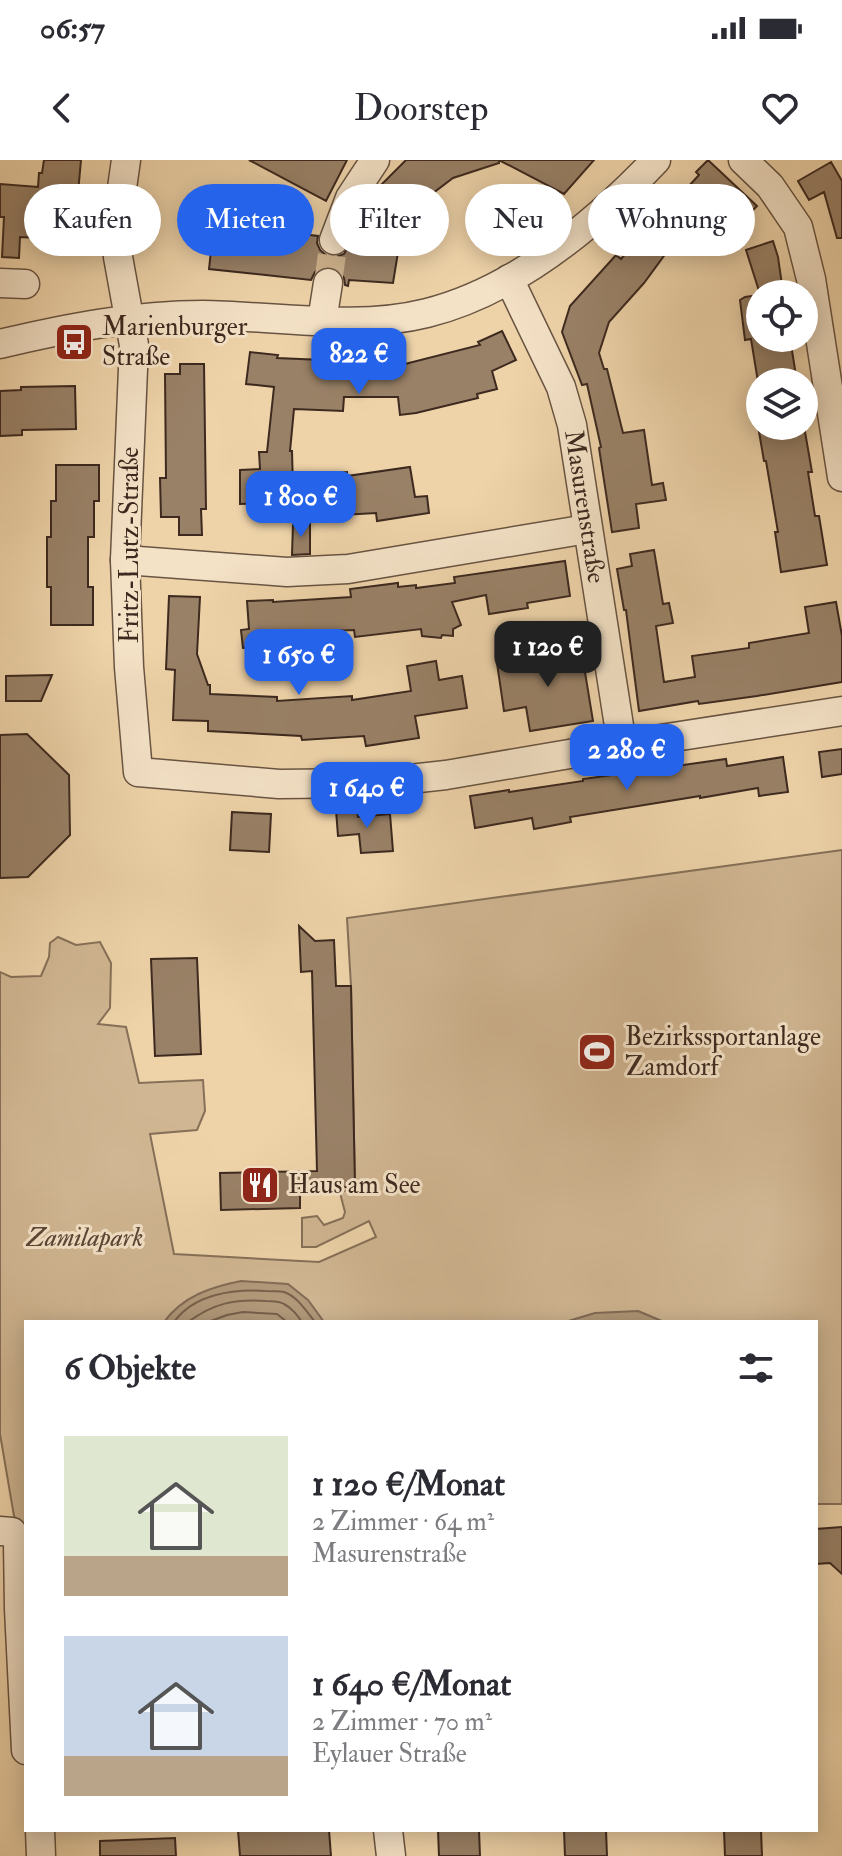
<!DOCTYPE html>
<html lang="de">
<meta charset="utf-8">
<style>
body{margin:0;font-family:"IM FELL Double Pica",serif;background:#f7f7f7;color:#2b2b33;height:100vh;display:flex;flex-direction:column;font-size:30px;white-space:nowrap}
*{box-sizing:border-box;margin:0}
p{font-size:26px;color:#7c7c81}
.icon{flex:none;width:44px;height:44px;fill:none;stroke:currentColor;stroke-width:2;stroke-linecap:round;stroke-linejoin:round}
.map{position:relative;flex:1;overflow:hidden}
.details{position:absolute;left:24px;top:1160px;width:794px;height:512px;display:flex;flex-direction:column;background:#fff;border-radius:0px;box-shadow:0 4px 20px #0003}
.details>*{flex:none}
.top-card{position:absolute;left:24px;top:24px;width:794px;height:72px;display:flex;gap:16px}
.tools{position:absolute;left:746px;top:120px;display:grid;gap:16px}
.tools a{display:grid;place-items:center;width:72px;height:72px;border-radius:50%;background:#fff;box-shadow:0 4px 20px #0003;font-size:40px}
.price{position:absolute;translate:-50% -68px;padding:0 18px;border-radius:16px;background:#2563eb;color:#fff;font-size:26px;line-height:52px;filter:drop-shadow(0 2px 4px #0008)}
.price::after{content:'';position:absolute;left:50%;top:48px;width:24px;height:18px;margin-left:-12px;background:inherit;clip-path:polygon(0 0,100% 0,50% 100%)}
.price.current{background:#222;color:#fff}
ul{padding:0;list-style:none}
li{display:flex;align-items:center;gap:24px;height:200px;padding:0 40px}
li span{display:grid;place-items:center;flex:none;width:224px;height:160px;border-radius:0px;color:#555}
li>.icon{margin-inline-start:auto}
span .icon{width:96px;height:96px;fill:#fffc;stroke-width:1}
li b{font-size:34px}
h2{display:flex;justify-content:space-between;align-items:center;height:96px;padding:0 40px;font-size:34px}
.pill{padding:0 28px;border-radius:36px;background:#fff;box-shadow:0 4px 20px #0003;font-size:28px;line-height:72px}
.pill.current{background:#2563eb;color:#fff}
.status{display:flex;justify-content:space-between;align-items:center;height:56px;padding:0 40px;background:#fff;direction:ltr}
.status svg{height:22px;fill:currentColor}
header{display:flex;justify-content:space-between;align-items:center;height:104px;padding:0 40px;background:#fff;font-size:36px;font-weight:600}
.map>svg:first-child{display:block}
.green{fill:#d0b692;stroke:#867058;stroke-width:2}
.water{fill:#b2997a;stroke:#836c56;stroke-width:2}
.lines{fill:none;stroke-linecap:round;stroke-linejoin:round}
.shore{stroke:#78614c;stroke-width:2}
.building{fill:#998167;stroke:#3d291f;stroke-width:2}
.minor-tunnel{stroke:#cbb18d;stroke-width:28;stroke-dasharray:28 14;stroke-linecap:butt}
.minor-casing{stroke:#695442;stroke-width:31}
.minor{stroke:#f4e2c7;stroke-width:28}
.labels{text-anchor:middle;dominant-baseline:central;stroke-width:6;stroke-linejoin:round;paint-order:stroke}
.poi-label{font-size:26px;fill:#3d291f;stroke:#f4e2c7;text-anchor:start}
.street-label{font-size:26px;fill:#3d291f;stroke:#f4e2c7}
.park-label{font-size:26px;font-style:italic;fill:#5a4536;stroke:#f4e2c7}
</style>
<div class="status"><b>06:57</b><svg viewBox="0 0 49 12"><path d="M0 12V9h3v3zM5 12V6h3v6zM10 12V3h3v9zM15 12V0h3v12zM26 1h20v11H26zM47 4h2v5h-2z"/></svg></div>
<header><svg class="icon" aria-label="back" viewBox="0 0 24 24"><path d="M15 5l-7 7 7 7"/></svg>Doorstep<svg class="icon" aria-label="heart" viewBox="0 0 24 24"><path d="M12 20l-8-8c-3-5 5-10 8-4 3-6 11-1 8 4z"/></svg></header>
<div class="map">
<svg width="842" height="1696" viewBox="0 0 842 1696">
<rect width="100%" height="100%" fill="#eed3a9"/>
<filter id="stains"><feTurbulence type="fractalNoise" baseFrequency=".0025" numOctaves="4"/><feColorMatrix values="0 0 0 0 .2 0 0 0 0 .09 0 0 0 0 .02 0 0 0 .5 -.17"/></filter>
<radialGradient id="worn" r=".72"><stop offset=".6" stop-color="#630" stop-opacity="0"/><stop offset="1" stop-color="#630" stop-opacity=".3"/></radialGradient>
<!-- green -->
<path class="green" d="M842,690V1344H816V1162H26V1375L14,1356L0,1274V812L11,817L41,816L49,797L50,783L58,777L76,785L100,782L111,803L110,848L98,864L126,867L139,923L203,920L205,951L197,970L150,974L174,1094L319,1102L376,1077L369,1061L316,1087H302V1058L317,1056L324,1065L343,1058L345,1052L340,1033L355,1026L351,826L347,758Z"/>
<!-- water -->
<path class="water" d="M241,1121L288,1124L308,1140L324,1162H164C183,1136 211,1127 241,1121Z
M638,1151L664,1162H565L595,1153Z"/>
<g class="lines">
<!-- shore -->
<path class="shore" d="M174,1162C194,1134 233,1129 265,1131C270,1131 278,1131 284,1132C297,1136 307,1152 315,1162
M188,1162C214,1143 234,1139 266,1141C272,1141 279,1141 284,1144C292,1148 297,1155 302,1162
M208,1162L227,1155L243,1152L277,1154L287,1162"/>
</g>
<!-- building -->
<path class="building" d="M44,0H81L75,66L38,62L37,78L20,77L19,98L2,97L4,57H0V24L38,27L39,13H42Z
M249,0H347L326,41Z
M406,0H499V3L453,18L424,40L400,80L393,123L349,120L348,126L345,125L344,118L339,110L330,106L323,107L315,112L311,120L209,109L214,64L318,76L317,83L320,90L327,96L336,97L344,94L352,80H354L376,30Z
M499,0H594L564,34Z
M708,0L757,46L744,59L730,45L719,56L688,27L699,15L696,12Z
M831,2L842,21V78H837L824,32L809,40L798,21Z
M664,55L688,80L673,94L669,89L644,123L609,162L599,193L604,209H607L623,273L644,270L652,325L663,323L666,340L636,344L639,368L612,372L599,288L601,287L587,224L582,225L562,172L570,146L616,95L621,99L638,79Z
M773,81L778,97L783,132H779L780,134H760L746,90Z
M760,135L759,178H790L797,222H758L751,179L745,180L740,140L745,137Z
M502,171L516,200L492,211L497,229L477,234L478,238L416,253L400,255L398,237H344L343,251L294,249L290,291H292L293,327H272V343L240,344V310L260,309L259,292H267L274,227L246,224L250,192L278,195L277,198L346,201L345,203H354V206L401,205L480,185L478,182Z
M180,204H204L206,349H201L202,375H179V357H161L160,318H166L165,214H180Z
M75,226L76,269L22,270V275L0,276V231L21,230V227Z
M758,266H804L812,312H808L815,356H819L827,405L781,412L775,372H778L766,301H764Z
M56,305H99V341H94V377H88V427H93V465H51V427H47V377H51V341H56Z
M410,307L415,337L427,336L429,353L377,361L376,353L306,357L304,315L347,312V316Z
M293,364H310V394L292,395Z
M654,390L663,444L669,443L673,463L656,466L664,522L695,517L692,496L749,488V483L809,473L805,447L836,442L842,476V522L757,536L699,544L698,541L639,551L626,450H624L617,409L632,406L630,394Z
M565,401L570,436L527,443L528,448L489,454L486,435L452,442L461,465L453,469V476L442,475L441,478L422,476L421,469L355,477L354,470L303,472V482L290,483V488L276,489V486L243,488L241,470L249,469L247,441L273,440V442L351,437L350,429L398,423V427L416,425V428L455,423L454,417Z
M169,436L200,437L197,494L208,525H210V534L277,537V541L352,536V540L411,531L407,506L436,501L439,520L462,516L467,548L415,556L419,578L366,586L364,576L302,580L301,576L208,571V561L173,560L175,510L166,509Z
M581,488L593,561L530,571L526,547L504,551L497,503L551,495L550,492Z
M52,515L41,541H6V516Z
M27,574L69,615L70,675L28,717L0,718V575Z
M842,589V614L822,617L819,592Z
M783,597L788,632L759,636L758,628L700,638V636L570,657L571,662L534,669L532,658L475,668L470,636L509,630V632L583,621V619L726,599L727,606Z
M357,648L358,657L390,654L393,691L361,693L359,674L338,676L336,650Z
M232,652L271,654L269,692L230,690Z
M299,766L315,781L334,780L336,826H351L355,1027L300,1028V1048L221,1050L220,1013L317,1011L312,811L301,812Z
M197,798L201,894L155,896L151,799Z
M842,1367V1414L830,1403L816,1404V1369Z
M238,1670H329L331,1696H240Z
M438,1670H479L480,1696H439Z
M564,1670H606L607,1696H565Z
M724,1670H761L762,1696H725Z
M175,1678L176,1696H100V1681Z"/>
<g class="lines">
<!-- minor-tunnel -->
<path class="minor-tunnel" d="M328,123L334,80"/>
<!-- minor casing -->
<g class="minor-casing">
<g id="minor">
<path d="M126,0L117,63L118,97L134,185L125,400L129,507L138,612L279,624L373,623L446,615L622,585L842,551"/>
<path d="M743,0L770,26L798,67L811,119L842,317"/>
<path d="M334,80L350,38L375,0"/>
<path id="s1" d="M509,119L561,227L572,265L622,585"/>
<path d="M0,123L25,124"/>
<path d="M322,161L328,123"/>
<path d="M0,184C67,168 134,155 203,155C276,156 356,171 427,153C515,131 595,64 656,0"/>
<path d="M125,400L287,412L348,409L587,369"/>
<path d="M0,1371L12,1372L18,1382L19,1449L26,1590"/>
<path d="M40,1670L41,1696"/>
<path d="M388,1670L391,1696"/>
</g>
</g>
<!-- minor -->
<use href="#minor" class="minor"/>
</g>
<!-- icons -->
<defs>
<g id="bus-square" transform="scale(2)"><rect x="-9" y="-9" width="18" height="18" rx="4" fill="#8f2418" stroke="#f4e2c7"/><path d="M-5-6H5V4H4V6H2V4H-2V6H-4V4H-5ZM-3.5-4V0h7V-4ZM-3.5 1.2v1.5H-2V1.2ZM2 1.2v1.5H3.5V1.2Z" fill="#fff"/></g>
<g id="stadium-square" transform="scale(2)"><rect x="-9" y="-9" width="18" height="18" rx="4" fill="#8f2418" stroke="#f4e2c7"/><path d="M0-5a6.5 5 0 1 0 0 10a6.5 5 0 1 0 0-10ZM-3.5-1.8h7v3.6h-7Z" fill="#fff"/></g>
<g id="restaurant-square" transform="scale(2)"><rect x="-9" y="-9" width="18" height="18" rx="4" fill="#8f2418" stroke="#f4e2c7"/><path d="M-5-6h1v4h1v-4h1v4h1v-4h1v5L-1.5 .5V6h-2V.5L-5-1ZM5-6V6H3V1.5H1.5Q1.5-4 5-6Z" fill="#fff"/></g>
</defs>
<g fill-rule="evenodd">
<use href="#bus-square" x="74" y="182"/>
<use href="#stadium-square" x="597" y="892"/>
<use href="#restaurant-square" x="260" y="1025"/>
</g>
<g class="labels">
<!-- poi labels -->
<g class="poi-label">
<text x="102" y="167">Marienburger<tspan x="102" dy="30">Straße</tspan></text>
<text x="625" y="877">Bezirkssportanlage<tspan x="625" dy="30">Zamdorf</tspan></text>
<text x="288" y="1025">Haus am See</text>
</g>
<!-- street labels -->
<g class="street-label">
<text stroke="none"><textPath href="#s1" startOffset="242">Masurenstraße</textPath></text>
<text transform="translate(130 385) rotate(-90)">Fritz-Lutz-Straße</text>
</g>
<!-- park labels -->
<g class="park-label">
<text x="85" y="1078">Zamilapark</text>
</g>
</g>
<rect width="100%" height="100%" filter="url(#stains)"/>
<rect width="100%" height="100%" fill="url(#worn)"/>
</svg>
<div class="tools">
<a><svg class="icon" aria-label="locate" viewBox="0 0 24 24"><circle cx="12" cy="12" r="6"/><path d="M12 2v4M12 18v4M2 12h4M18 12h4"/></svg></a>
<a><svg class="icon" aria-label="layers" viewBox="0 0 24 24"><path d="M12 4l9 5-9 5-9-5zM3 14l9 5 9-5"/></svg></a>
</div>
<b class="price" style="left:359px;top:236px">822 €</b>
<b class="price" style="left:301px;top:379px">1 800 €</b>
<b class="price current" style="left:548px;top:529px">1 120 €</b>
<b class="price" style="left:299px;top:537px">1 650 €</b>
<b class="price" style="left:627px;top:632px">2 280 €</b>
<b class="price" style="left:367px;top:670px">1 640 €</b>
<div class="top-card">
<a class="pill">Kaufen</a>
<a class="pill current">Mieten</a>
<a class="pill">Filter</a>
<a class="pill">Neu</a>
<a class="pill">Wohnung</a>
</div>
<section class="details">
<h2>6 Objekte<svg class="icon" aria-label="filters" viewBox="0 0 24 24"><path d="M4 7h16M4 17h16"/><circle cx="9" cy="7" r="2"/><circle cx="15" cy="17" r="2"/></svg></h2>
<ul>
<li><span style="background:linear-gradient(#dfe7d0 75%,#b9a48a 0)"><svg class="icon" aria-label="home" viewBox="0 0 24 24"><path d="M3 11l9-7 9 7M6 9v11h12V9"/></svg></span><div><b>1 120 €/Monat</b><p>2 Zimmer · 64 m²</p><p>Masurenstraße</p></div></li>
<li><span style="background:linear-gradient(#c9d6e8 75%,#b9a48a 0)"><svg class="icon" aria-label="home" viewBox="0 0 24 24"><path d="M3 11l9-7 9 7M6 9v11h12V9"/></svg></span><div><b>1 640 €/Monat</b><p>2 Zimmer · 70 m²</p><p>Eylauer Straße</p></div></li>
</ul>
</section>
</div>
